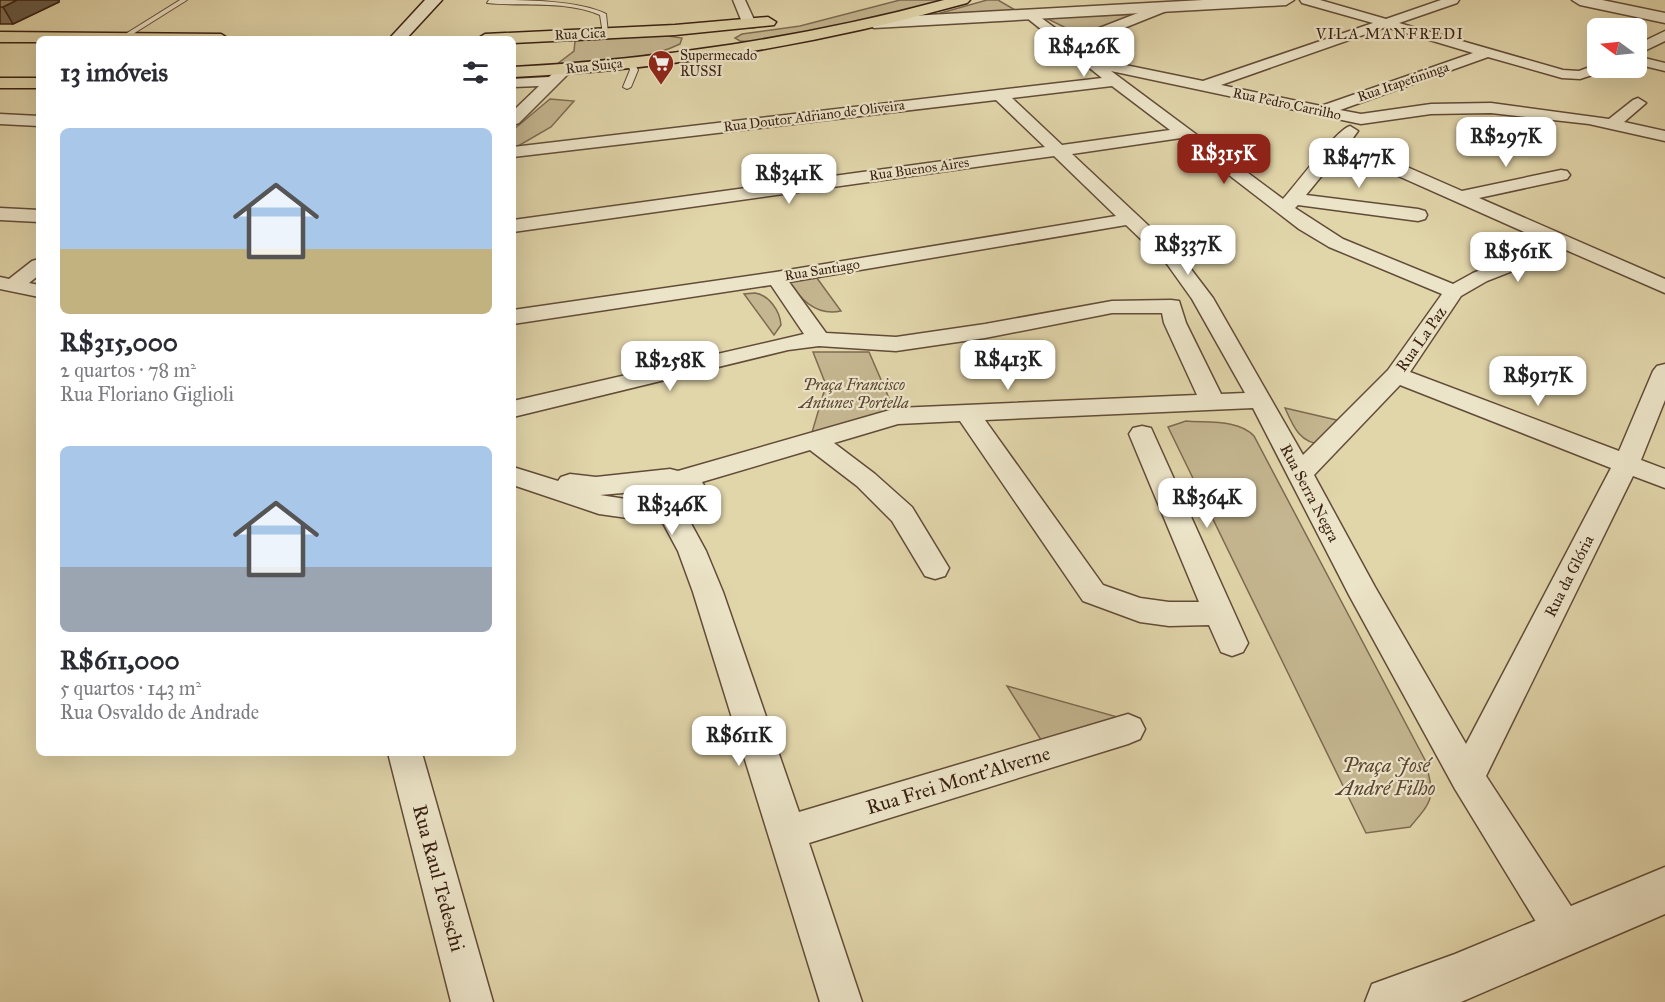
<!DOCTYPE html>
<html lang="pt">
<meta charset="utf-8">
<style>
body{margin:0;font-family:"IM FELL Great Primer",serif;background:#f7f7f7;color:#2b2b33;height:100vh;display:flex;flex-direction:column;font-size:22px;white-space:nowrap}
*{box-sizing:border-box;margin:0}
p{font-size:20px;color:#7c7c81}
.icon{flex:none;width:33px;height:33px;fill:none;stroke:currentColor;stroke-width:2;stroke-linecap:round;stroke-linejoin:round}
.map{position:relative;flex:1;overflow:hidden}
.drawer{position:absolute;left:36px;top:36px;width:480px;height:720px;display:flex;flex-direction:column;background:#fff;border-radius:9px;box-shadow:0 6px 24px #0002}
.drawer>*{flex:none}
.needle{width:39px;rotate:285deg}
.tools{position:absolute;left:1587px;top:18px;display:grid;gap:12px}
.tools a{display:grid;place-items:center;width:60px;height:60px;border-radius:9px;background:#fff;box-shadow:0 6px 24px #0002;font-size:30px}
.price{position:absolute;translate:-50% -51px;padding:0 14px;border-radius:12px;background:#fff;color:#222;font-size:20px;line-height:39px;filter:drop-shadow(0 2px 3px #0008)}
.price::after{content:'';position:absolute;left:50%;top:36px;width:18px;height:14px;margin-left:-9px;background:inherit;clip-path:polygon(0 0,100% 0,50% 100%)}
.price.current{background:#8f2418;color:#fff}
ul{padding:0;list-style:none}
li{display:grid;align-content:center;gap:12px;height:318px;padding:0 24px}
li span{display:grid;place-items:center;height:186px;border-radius:9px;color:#555}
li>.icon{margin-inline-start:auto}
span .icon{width:108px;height:108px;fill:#fffc;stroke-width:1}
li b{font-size:26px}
h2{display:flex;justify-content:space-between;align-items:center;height:72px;padding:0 24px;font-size:26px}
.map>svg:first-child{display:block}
.green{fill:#c4b690;stroke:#7e6a51;stroke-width:1.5}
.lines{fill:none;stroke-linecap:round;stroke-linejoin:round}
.service-casing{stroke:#624c38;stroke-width:2}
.minor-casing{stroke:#624c38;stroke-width:3}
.tertiary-casing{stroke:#624c38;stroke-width:3}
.secondary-casing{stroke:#381f12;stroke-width:3}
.primary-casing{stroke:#381f12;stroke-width:3}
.service{fill:#ece4c8;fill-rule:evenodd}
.minor{fill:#ece4c8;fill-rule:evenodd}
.tertiary{fill:#ece4c8;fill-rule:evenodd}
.secondary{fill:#ece4c8;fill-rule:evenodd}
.primary{fill:#e1d5aa;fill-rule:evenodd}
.wall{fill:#7c6c53;stroke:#381f12;stroke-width:1.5}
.shaded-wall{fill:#655844;stroke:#381f12;stroke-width:1.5}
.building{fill:#907e61;stroke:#381f12;stroke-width:1.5}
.labels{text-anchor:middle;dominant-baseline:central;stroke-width:4.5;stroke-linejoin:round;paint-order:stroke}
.far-street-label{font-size:14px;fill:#381f12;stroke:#ece4c8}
.far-poi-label{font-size:14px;fill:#381f12;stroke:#ece4c8;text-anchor:start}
.far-neighbourhood-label{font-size:15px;letter-spacing:1.5px;fill:#381f12;stroke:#ece4c8}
.street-label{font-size:16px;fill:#381f12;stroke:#ece4c8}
.park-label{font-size:16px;font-style:italic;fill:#5b4532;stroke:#ece4c8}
.near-park-label{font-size:20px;font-style:italic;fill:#5b4532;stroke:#ece4c8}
.near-street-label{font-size:20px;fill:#381f12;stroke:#ece4c8}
</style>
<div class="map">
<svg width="1665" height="1002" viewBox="0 0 1665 1002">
<rect width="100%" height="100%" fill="#e1d5aa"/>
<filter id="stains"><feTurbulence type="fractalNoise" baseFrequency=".00333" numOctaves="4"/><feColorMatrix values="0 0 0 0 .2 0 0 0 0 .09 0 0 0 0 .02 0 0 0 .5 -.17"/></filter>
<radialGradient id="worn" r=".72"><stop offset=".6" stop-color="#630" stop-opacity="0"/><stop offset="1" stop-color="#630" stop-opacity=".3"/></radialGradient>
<!-- green -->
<path class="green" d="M900,0H945L850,25L753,42L740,41L735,38L742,34L800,26Z
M987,0H998L1017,11L930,16Z
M1137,14L1080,35L1046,18Z
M661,35L682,38L680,44C643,62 598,61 557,64L574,51L575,41Z
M550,99L574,101L551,127L513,149V130Z
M814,274L841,311C815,317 799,297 785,278Z
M755,293C769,295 780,311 781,325L774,335L744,294Z
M813,352H869L895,412L810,439L826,385Z
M1285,408L1345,422L1322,444C1300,444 1293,426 1285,408Z
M1186,421C1207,423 1239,419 1254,436L1425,760C1435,798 1434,799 1410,827L1366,833L1168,427Z
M1007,686L1121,718L1043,743Z"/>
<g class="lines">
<!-- service casing -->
<g class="service-casing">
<path id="service" d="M180,0H187L125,39L119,38Z
M489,0C521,0 579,0 606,14L608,33L603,34L600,15C564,0 525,7 487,3Z
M627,61H633L638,70L631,87L627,89L623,87L630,70Z"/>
</g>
<!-- minor casing -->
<g class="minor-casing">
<path id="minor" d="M733,0H745L756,24L754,27H744Z
M1300,0H1320L1386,19L1441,0H1459L1457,3L1399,23L1563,70L1579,71L1598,64V68H1606L1604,71L1580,79L1562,78L1488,57L1340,110L1361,114L1431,104L1491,103L1609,119L1633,100L1638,98L1646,103L1624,122L1665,131V141L1589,124L1491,113L1431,114L1361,124L1111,71L1283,199C1296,185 1337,129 1350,126L1358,131L1350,142L1462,191L1561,170L1567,171L1570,175L1567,179L1479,198L1665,279V293L1566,250L1487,281L1461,296L1410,372L1619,451L1653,371L1657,366L1665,364V400L1641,460L1665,469V488L1633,476L1486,776L1580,920L1586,934L1580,948L1566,954L1552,948L1455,789L1349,595L1253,408L985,420L1103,585L1140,598L1169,602H1199L1129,434L1133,428L1142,426L1151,428L1248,643L1243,652L1232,656L1221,652L1209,625L1169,626L1140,622L1083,601L960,421L898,424L834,443L875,474L912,507L949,568L945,576L935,579L925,576L892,521L857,486L810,450L702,482L707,490C705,503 701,512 688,518L706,551L723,592L799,812L1128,714L1140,719L1145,729L1140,739L1128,744L809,843L862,1002H820L693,592L678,551L663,523L599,514L513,485V467L558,481L561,477L570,474L596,477L670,469L678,471L897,408L1197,395L1164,323L1162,313H1112L985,338L896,351L819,346L788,350L513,417V401L804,334L771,285L513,324V310L776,272L1116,216L1054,156L513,232V220L1045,147L996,100L513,157V147L1102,78L1027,18L1026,15L1032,11L1074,42L1084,34L1161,4H1169L1171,7L1169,10L1094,40L1083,49L1096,59L1203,81L1373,23L1302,3ZM1386,27L1473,53L1321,106L1221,85ZM1112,86L1170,130L1062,145L1012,98ZM1181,138L1299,229L1329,247L1442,294L1388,370L1303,455L1213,298L1181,256L1072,154ZM1342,151L1549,243L1473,273L1453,284L1343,239L1295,208L1298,205L1418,221L1425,219L1427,215L1425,211L1418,209L1306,195ZM1126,225L1167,264L1192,299L1245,393L1221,394L1186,323L1179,301L1171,300L1112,301L985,324L896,337L826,333L789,282ZM1400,385L1611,468L1466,744L1375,587L1314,475ZM670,487L680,489L679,498L671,503H661L659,499L660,494ZM634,492L632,500L600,495Z
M1665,31V41L1636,55V45Z
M1636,56L1665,63V71L1636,64Z
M564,66L569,67L571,70L569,73L519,123L513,125V111L539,86L513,87V79L549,77L559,67Z
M0,114L39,116V126L0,124Z
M0,208L39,210V222L0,220Z
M39,259V275L29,283L39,285V297L0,289V277L9,279L32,261Z
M388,753H422L493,1002H451Z"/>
</g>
<!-- tertiary casing -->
<g class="tertiary-casing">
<path id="tertiary" d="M1203,0H1294L1286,5L874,28L866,23L874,18Z
M1572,0H1602L1665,13V23L1580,5Z
M1665,867V914L1461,1002H1365L1372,984L1455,954Z"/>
</g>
<!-- secondary casing -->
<g class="secondary-casing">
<path id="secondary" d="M425,0H442L406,39H389Z"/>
</g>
<!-- primary casing -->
<g class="primary-casing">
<path id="primary" d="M944,0H970L967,3C820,44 666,70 513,77V67C655,60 807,37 944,0Z
M768,17L776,22L774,25L675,35L513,43V39H477L485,34L675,25Z
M0,32L221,34L229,39H39V42H0Z
M0,78H39V88H0Z"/>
</g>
<!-- service -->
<use href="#service" class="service"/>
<!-- minor -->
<use href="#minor" class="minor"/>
<!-- tertiary -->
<use href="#tertiary" class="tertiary"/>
<!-- secondary -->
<use href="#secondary" class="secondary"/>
<!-- primary -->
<use href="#primary" class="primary"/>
</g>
<!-- wall -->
<path class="wall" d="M0,0H59V2L13,24H0Z"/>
<!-- shaded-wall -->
<path class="shaded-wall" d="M17,0H59V2L13,24L3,7Z"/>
<!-- building -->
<path class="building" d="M0,0H17L3,7H0Z"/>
<!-- icons -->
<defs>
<g id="supermarket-pin" transform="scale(1.35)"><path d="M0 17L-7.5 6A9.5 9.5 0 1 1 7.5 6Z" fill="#8f2418" stroke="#ece4c8"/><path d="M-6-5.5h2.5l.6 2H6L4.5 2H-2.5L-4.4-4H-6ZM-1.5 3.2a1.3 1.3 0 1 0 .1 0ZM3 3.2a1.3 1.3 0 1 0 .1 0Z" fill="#fff"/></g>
</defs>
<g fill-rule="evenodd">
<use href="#supermarket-pin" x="661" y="63"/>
</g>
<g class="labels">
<!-- far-street labels -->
<g class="far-street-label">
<text transform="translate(580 34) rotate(-3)">Rua Cica</text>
<text transform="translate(594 66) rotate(-6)">Rua Suiça</text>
<text transform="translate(1403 82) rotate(-19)">Rua Itapetininga</text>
<text transform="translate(1287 104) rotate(12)">Rua Pedro Carrilho</text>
<text transform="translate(814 116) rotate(-7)">Rua Doutor Adriano de Oliveira</text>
<text transform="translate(919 169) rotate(-8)">Rua Buenos Aires</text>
<text transform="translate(822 270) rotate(-9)">Rua Santiago</text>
</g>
<!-- far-poi labels -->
<g class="far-poi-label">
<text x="680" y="55">Supermecado<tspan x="680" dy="16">RUSSI</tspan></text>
</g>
<!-- far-neighbourhood labels -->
<g class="far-neighbourhood-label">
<text x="1390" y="34">VILA MANFREDI</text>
</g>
<!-- street labels -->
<g class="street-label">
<text transform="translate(1421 339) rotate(-55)">Rua La Paz</text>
<text transform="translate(1310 493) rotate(62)">Rua Serra Negra</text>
<text transform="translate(1569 576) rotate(-63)">Rua da Glória</text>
</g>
<!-- park labels -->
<g class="park-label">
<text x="854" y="384">Praça Francisco<tspan x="854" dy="18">Antunes Portella</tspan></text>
</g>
<!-- near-park labels -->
<g class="near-park-label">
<text x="1386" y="765">Praça José<tspan x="1386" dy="23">André Filho</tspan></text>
</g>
<!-- near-street labels -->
<g class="near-street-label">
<text transform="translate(958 780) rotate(-17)">Rua Frei Mont'Alverne</text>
<text transform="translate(439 878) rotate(75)">Rua Raul Tedeschi</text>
</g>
</g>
<rect width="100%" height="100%" filter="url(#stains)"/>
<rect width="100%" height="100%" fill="url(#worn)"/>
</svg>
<div class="tools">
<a><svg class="needle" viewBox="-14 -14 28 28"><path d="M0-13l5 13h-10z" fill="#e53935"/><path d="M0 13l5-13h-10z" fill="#7c7c81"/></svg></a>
</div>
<b class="price" style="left:1084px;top:78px">R$426K</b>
<b class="price" style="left:1506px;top:168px">R$297K</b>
<b class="price current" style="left:1224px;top:185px">R$315K</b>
<b class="price" style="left:1359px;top:189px">R$477K</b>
<b class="price" style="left:789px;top:205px">R$341K</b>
<b class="price" style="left:1188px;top:276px">R$337K</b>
<b class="price" style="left:1518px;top:283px">R$561K</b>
<b class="price" style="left:1008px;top:391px">R$413K</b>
<b class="price" style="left:670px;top:392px">R$258K</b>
<b class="price" style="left:1538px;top:407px">R$917K</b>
<b class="price" style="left:1207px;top:529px">R$364K</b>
<b class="price" style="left:672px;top:536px">R$346K</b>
<b class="price" style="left:739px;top:767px">R$611K</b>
<section class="drawer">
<h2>13 imóveis<svg class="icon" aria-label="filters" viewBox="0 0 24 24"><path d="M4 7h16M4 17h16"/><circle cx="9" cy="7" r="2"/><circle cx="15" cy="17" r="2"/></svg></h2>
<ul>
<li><span style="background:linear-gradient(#a9c7e8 65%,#c2b280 0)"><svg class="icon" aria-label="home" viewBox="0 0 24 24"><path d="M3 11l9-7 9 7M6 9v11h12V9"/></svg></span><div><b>R$315,000</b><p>2 quartos · 78 m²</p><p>Rua Floriano Giglioli</p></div></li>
<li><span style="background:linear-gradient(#a9c7e8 65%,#9aa5b1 0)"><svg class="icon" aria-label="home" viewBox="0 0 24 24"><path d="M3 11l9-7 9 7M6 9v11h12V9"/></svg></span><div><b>R$611,000</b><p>5 quartos · 143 m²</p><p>Rua Osvaldo de Andrade</p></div></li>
</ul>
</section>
</div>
